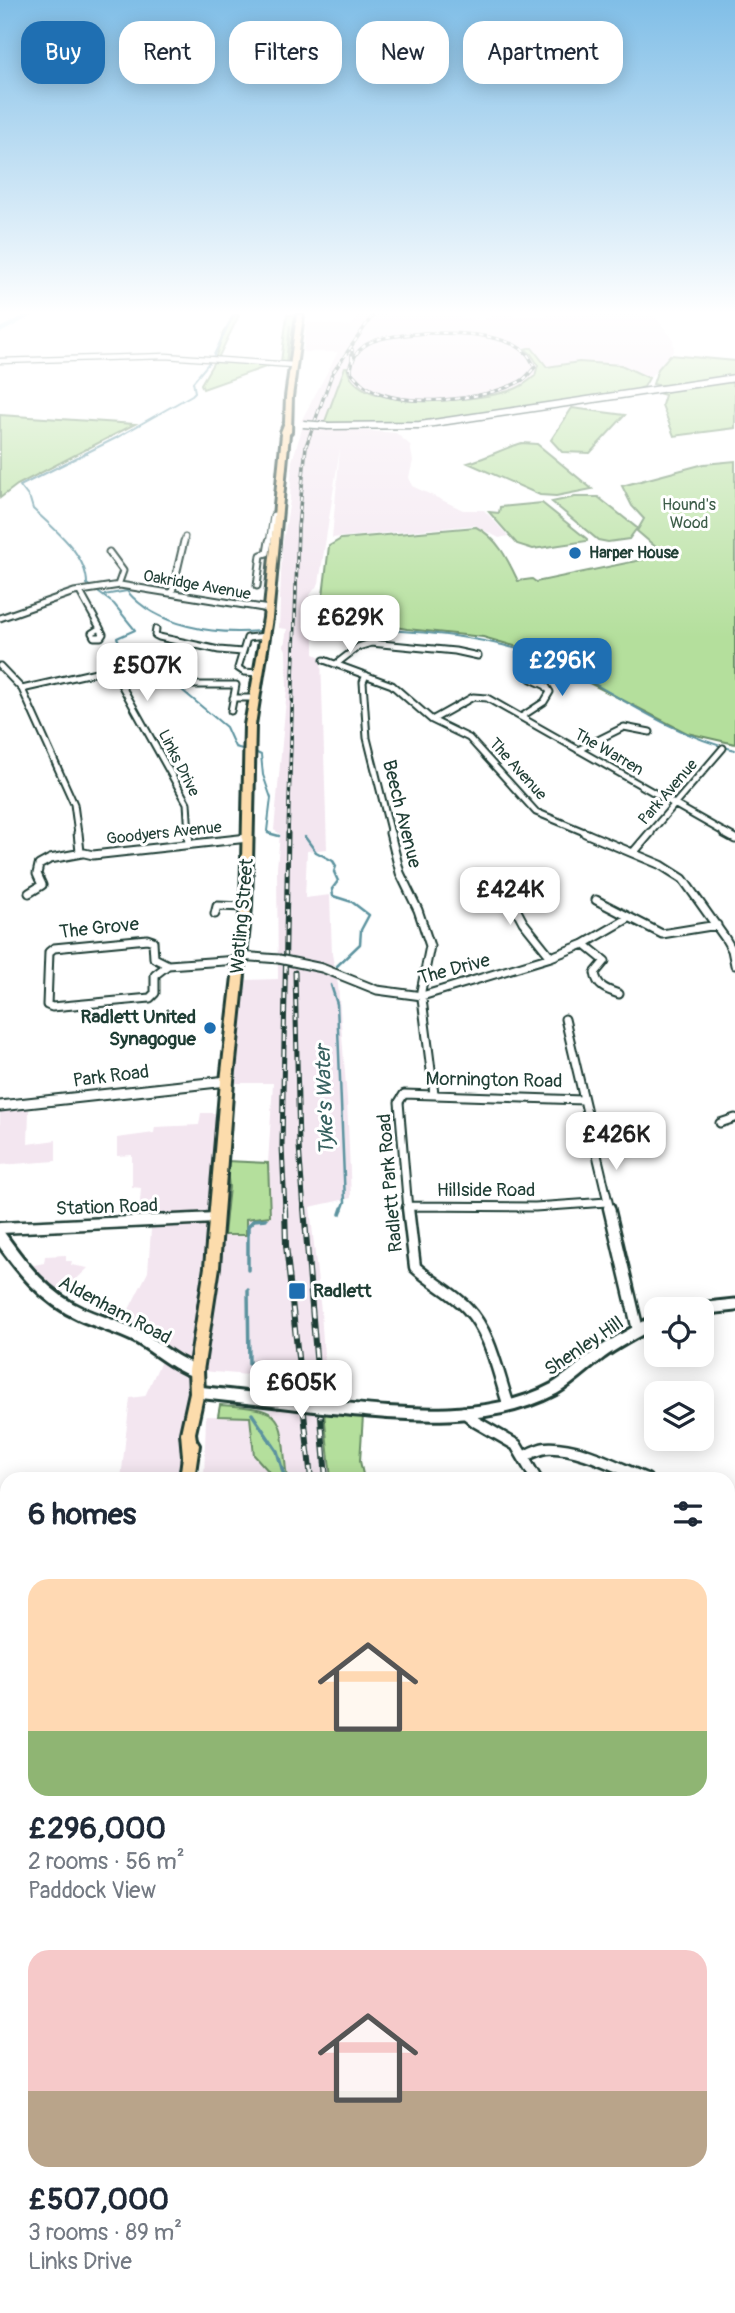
<!DOCTYPE html>
<meta charset="utf-8">
<style>
body{margin:0;font-family:Pangolin,sans-serif;background:#f2f2f3;color:#1f2937;height:100vh;display:flex;flex-direction:column;font-size:26px;white-space:nowrap}
*{box-sizing:border-box;margin:0}
p{font-size:23px;color:#747a83}
.icon{flex:none;width:38px;height:38px;fill:none;stroke:currentColor;stroke-width:2;stroke-linecap:round;stroke-linejoin:round}
.map{position:relative;flex:1;overflow:hidden}
.side{position:absolute;left:0px;top:1472px;width:735px;height:842px;display:flex;flex-direction:column;background:#fff;border-radius:21px 21px 0 0;box-shadow:0 4px 18px #0003}
.side>*{flex:none}
.hud{position:absolute;left:21px;top:21px;width:693px;height:63px;display:flex;gap:14px}
.fabs{position:absolute;left:644px;top:1297px;display:grid;gap:14px}
.fabs a{display:grid;place-items:center;width:70px;height:70px;border-radius:14px;background:#fff;box-shadow:0 4px 18px #0003;font-size:35px}
.price{position:absolute;translate:-50% -60px;padding:0 16px;border-radius:14px;background:#fff;color:#222;font-size:23px;line-height:46px;filter:drop-shadow(0 2px 4px #0008)}
.price::after{content:'';position:absolute;left:50%;top:42px;width:21px;height:16px;margin-left:-10px;background:inherit;clip-path:polygon(0 0,100% 0,50% 100%)}
.price.selected{background:#1f6fb2;color:#fff}
ul{padding:0;list-style:none}
li{display:grid;align-content:center;gap:14px;height:371px;padding:0 28px}
li span{display:grid;place-items:center;height:217px;border-radius:21px;color:#555}
li>.icon{margin-inline-start:auto}
span .icon{width:126px;height:126px;fill:#fffc;stroke-width:1}
li b{font-size:30px}
h2{display:flex;justify-content:space-between;align-items:center;height:84px;padding:0 28px;font-size:30px}
.chip{padding:0 24px;border-radius:21px;background:#fff;box-shadow:0 4px 18px #0003;font-size:24px;line-height:63px}
.chip.selected{background:#1f6fb2;color:#fff}
.map>svg:first-child{display:block}
.built{fill:#f3e6f0}
.green{fill:#b4df9c;stroke:#6a8e68;stroke-width:2}
.lines{fill:none;stroke-linecap:round;stroke-linejoin:round}
.stream-far3{stroke:#5c939f;stroke-width:2}
.stream-far2{stroke:#5c939f;stroke-width:2.5}
.stream-far1{stroke:#5c939f;stroke-width:3.5}
.stream{stroke:#5c939f;stroke-width:4.5}
.river{fill:#85cce6;fill-rule:evenodd}
.minor-far4-casing{stroke:#1f3d34;stroke-width:7}
.minor-far3-casing{stroke:#1f3d34;stroke-width:9}
.minor-far2-casing{stroke:#1f3d34;stroke-width:11}
.minor-far1-casing{stroke:#1f3d34;stroke-width:15}
.minor-casing{stroke:#1f3d34;stroke-width:18}
.tertiary-far2-casing{stroke:#1f3d34;stroke-width:13}
.tertiary-far1-casing{stroke:#1f3d34;stroke-width:17}
.tertiary-casing{stroke:#1f3d34;stroke-width:20}
.secondary-far1-casing{stroke:#1f3d34;stroke-width:9}
.secondary-casing{stroke:#1f3d34;stroke-width:18}
.primary-casing{stroke:#1f3d34;stroke-width:6}
.minor-far4{stroke:#fff;stroke-width:4.5}
.minor-far3{stroke:#fff;stroke-width:5}
.minor-far2{stroke:#fff;stroke-width:7}
.minor-far1{stroke:#fff;stroke-width:10}
.minor{stroke:#fff;stroke-width:12}
.tertiary-far2{stroke:#fff;stroke-width:9}
.tertiary-far1{stroke:#fff;stroke-width:11}
.tertiary{stroke:#fff;stroke-width:15}
.secondary-far1{stroke:#fff;stroke-width:6}
.secondary{stroke:#fff;stroke-width:12}
.primary{fill:#fcdcac;fill-rule:evenodd}
.rail-far3-casing{stroke:#1f3d34;stroke-width:3.5}
.rail-far2-casing{stroke:#1f3d34;stroke-width:5}
.rail-far1-casing{stroke:#1f3d34;stroke-width:6}
.rail-casing{stroke:#1f3d34;stroke-width:7}
.rail-far3{stroke:#fff;stroke-width:2;stroke-dasharray:4.5;stroke-linecap:butt}
.rail-far2{stroke:#fff;stroke-width:2.5;stroke-dasharray:7;stroke-linecap:butt}
.rail-far1{stroke:#fff;stroke-width:3.5;stroke-dasharray:10;stroke-linecap:butt}
.rail{stroke:#fff;stroke-width:4.5;stroke-dasharray:12;stroke-linecap:butt}
.minor-bridge-casing{stroke:#1f3d34;stroke-width:11;stroke-linecap:butt}
.tertiary-bridge-casing{stroke:#1f3d34;stroke-width:17;stroke-linecap:butt}
.secondary-bridge-casing{stroke:#1f3d34;stroke-width:9;stroke-linecap:butt}
.minor-bridge{stroke:#fff;stroke-width:7}
.tertiary-bridge{stroke:#fff;stroke-width:11}
.secondary-bridge{stroke:#fff;stroke-width:6}
.poi-dot{fill:#1f6fb2;stroke:#fff;stroke-width:2.5}
.labels{text-anchor:middle;dominant-baseline:central;stroke-width:6;stroke-linejoin:round;paint-order:stroke}
.far-park-label{font-size:16px;fill:#3d5d49;stroke:#fff}
.far-poi-label{font-size:16px;font-weight:bold;fill:#1f3d34;stroke:#fff;text-anchor:start}
.far-street-label{font-size:16px;fill:#1f3d34;stroke:#fff}
.street-label{font-size:19px;fill:#1f3d34;stroke:#fff}
.poi-label{font-size:19px;font-weight:bold;fill:#1f3d34;stroke:#fff;text-anchor:end}
.water-label{font-size:21px;font-style:italic;fill:#386160;stroke:#fff}
</style>
<div class="map">
<svg width="735" height="2313" viewBox="0 0 735 2313">
<rect width="100%" height="100%" fill="#fff"/>
<filter id="ink" filterUnits="userSpaceOnUse"><feTurbulence type="fractalNoise" baseFrequency=".0143" numOctaves="2"/><feDisplacementMap in="SourceGraphic" scale="14" xChannelSelector="R" yChannelSelector="G"/><feConvolveMatrix kernelMatrix="1 2 1 2 8 2 1 2 1" color-interpolation-filters="sRGB"/></filter>
<g filter="url(#ink)">
<!-- built -->
<path class="built" d="M359,315H445L480,320L494,315H654L673,339L674,350L649,378L636,388L341,424L300,423L338,352H303L307,322L350,326Z
M303,426L396,433L410,445L413,461L409,477L412,486L463,510H484L508,536L499,538L474,525L332,538L340,448L319,583L310,595L314,628V654L321,657L327,849L307,851L305,898L330,895L332,954L338,985L347,1099L351,1198L310,1207L321,1312L327,1399L277,1397L248,1375L203,1371L224,1235H245L246,1219L270,1216L268,1163L273,1083H236L242,980L278,979L277,868L280,834L274,830L287,689L286,650L284,646L287,629L279,628L282,548L290,500L292,461Z
M29,1109L28,1144L56,1140V1161L0,1165V1112Z
M201,1113H219L192,1353L188,1359L180,1360L122,1323L148,1272L152,1216L139,1215L141,1188L132,1187V1155L117,1156V1138L154,1133L155,1127L199,1125Z
M66,1255V1261H72L71,1265L88,1268L59,1296L29,1266L44,1263L45,1256Z
M162,1359L189,1375L179,1479H121L130,1398L145,1396Z
M278,1407L363,1416L360,1461L364,1479H288L287,1467L278,1443L260,1415Z
M206,1416L250,1417L254,1454L271,1474V1479H204Z"/>
<!-- green -->
<path class="green" d="M235,315H239L218,358L281,362L287,315H296L289,363L287,364L290,325L286,364L215,359L223,333Z
M528,348H532L547,367L579,362L621,365L649,378L644,387L636,390L406,424H324L345,367H347C354,415 485,402 517,388C524,385 530,380 535,376L538,365L531,354L525,349Z
M670,355L735,361V376L662,386L653,384L658,369Z
M215,360L274,364L203,389L201,384Z
M730,381L735,387V428L674,436L662,405L665,395L655,392Z
M572,408L625,415L590,453L562,452L551,440Z
M0,415L135,424L17,485L0,498Z
M522,443L537,444L592,489L556,496L540,495L468,463C487,458 501,449 522,443Z
M735,461V744L687,733L568,672L575,660L566,661L483,637L407,629L329,616L322,604L329,546L341,539L476,527C498,538 508,560 518,581L532,579L536,582L665,555L637,531L644,519L632,506L622,486L704,464Z
M575,497H598L637,528L629,539L608,542L598,540L552,502Z
M542,503L587,539V541L533,549L517,544L489,512L499,513L500,507Z
M226,1161L268,1163L270,1216L246,1219V1235H224L229,1187Z
M220,1405C290,1409 279,1415 287,1479H271V1474L254,1455L250,1417L218,1416Z
M324,1412L363,1416L360,1461L364,1479H331Z
M728,2151L735,2158V2313H538L536,2307L728,2306Z
M0,2195L7,2197L6,2313H0Z
M117,2306H488L490,2313H116Z"/>
<g class="lines">
<!-- stream-far3 -->
<path class="stream-far3" d="M233,315L212,359L193,382L195,392L192,395L116,438L20,486L30,499L33,509C53,528 87,554 87,584L114,604L135,630L117,638L124,649L154,655L176,685L226,727L235,747L246,750
M104,595L127,591C157,627 215,635 259,631
M310,627C391,630 476,630 553,661C569,667 584,678 600,687C643,712 686,738 735,750
M253,751L261,755L263,775L271,798L267,831L270,834"/>
<!-- stream-far2 -->
<path class="stream-far2" d="M268,833L279,836
M305,837L316,852L333,861L336,866L334,872L338,881L332,889L333,896L352,902L369,915L361,930L360,944L337,966
M331,985L337,1004L345,1202L342,1210"/>
<!-- stream-far1 -->
<path class="stream-far1" d="M340,1214L342,1208
M248,1270V1226L254,1220L266,1219
M248,1290L249,1363
M252,1414L277,1451L285,1479"/>
<!-- stream -->
<path class="stream" d="M390,2313L391,2306"/>
<!-- river -->
<path class="river" d="M25,315H34L0,333V328Z"/>
<!-- minor-far4 casing -->
<g class="minor-far4-casing">
<path id="minor-far4" d="M0,361L166,356L293,365
M184,542L185,537
M269,542L273,515H279"/>
</g>
<!-- minor-far3 casing -->
<g class="minor-far3-casing">
<path id="minor-far3" d="M109,552L123,571L118,585
M257,586L261,555L267,553L269,541
M80,592L100,628
M172,592L184,541
M0,618L74,592L120,585L269,609
M100,628L103,634L101,637H94L92,633Z
M156,629L155,635L159,637L219,650L242,652
M324,660L392,685L432,720L469,738L536,812L589,834
M336,664L358,647L371,643L455,651L478,656
M0,666L22,689L74,804L78,834
M258,673L244,672L238,668L247,638L266,636
M366,675L363,682L367,738L391,834
M190,685H236L231,711
M22,689L105,670L114,672L187,803L189,834
M233,698H253
M521,717L544,702L550,692L546,686L531,679
M432,720L473,697L487,698L727,834
M578,750L624,727L650,732
M649,834L723,748"/>
</g>
<!-- minor-far2 casing -->
<g class="minor-far2-casing">
<path id="minor-far2" d="M78,833L80,852L93,855L248,838
M188,833L189,844
M390,833L400,873L418,910L430,946L421,991L434,1094
M585,833L661,865L683,879L725,938L732,950L735,965
M724,833L735,839
M633,853L650,833
M29,893L42,885L37,874L39,865L50,859L82,853
M470,898L506,890L523,922L551,957
M596,900L662,934L717,925
M215,914L217,906L246,907
M147,939L153,941L154,958L168,965L155,975V993L150,998L52,1007L47,1005L49,952L54,948Z
M584,944L605,961L595,973C597,987 607,990 619,994
M239,956L279,959
M168,965L238,960
M322,968L377,990L422,996L551,957L584,944L629,918
M565,1019L610,1210
M720,1123L735,1118
M407,1206L535,1207L607,1202
M408,1210L399,1102L404,1094L583,1100"/>
</g>
<!-- minor-far1 casing -->
<g class="minor-far1-casing">
<path id="minor-far1" d="M408,1208L415,1267C431,1282 452,1292 467,1308C491,1333 497,1371 508,1403
M609,1208L638,1330
M0,1228L216,1218
M464,1412L476,1422L516,1445L536,1479
M525,1456C531,1453 538,1449 546,1448C579,1446 616,1467 646,1479
M728,1514L735,1506
M728,1520L735,1530"/>
</g>
<!-- minor casing -->
<g class="minor-casing">
<path id="minor" d="M0,1737L7,1735
M728,1762L735,1771
M728,1846L735,1842"/>
</g>
<!-- tertiary-far2 casing -->
<g class="tertiary-far2-casing">
<path id="tertiary-far2" d="M0,1106L227,1081"/>
</g>
<!-- tertiary-far1 casing -->
<g class="tertiary-far1-casing">
<path id="tertiary-far1" d="M698,1309L735,1305
M197,1392L278,1401
M327,1407C399,1414 487,1425 554,1389C571,1379 585,1365 601,1353C618,1341 637,1331 656,1321"/>
</g>
<!-- tertiary casing -->
<g class="tertiary-casing">
<path id="tertiary" d="M728,2118L735,2126"/>
</g>
<!-- secondary-far1 casing -->
<g class="secondary-far1-casing">
<path id="secondary-far1" d="M328,426L420,425L735,378"/>
</g>
<!-- secondary casing -->
<g class="secondary-casing">
<path id="secondary" d="M0,1237C22,1268 45,1298 81,1314C99,1322 118,1327 136,1336C157,1347 173,1364 196,1371"/>
</g>
<!-- primary casing -->
<g class="primary-casing">
<path id="primary" d="M297,315H303L292,397L291,432L289,434L272,618L255,725L251,907L233,1081L219,1267L203,1371L204,1392L195,1433L196,1440L199,1445L194,1479H180L183,1456L181,1433L190,1392L189,1371L205,1267L221,1081L241,907L245,725L264,618L282,434L281,432L285,422L286,397Z
M95,2306H116L115,2313H95Z"/>
</g>
<!-- minor-far4 -->
<use href="#minor-far4" class="minor-far4"/>
<!-- minor-far3 -->
<use href="#minor-far3" class="minor-far3"/>
<!-- minor-far2 -->
<use href="#minor-far2" class="minor-far2"/>
<!-- minor-far1 -->
<use href="#minor-far1" class="minor-far1"/>
<!-- minor -->
<use href="#minor" class="minor"/>
<!-- tertiary-far2 -->
<use href="#tertiary-far2" class="tertiary-far2"/>
<!-- tertiary-far1 -->
<use href="#tertiary-far1" class="tertiary-far1"/>
<!-- tertiary -->
<use href="#tertiary" class="tertiary"/>
<!-- secondary-far1 -->
<use href="#secondary-far1" class="secondary-far1"/>
<!-- secondary -->
<use href="#secondary" class="secondary"/>
<!-- primary -->
<use href="#primary" class="primary"/>
<!-- rail-far3 casing -->
<g class="rail-far3-casing">
<path id="rail-far3" d="M424,333C452,333 504,332 526,353C530,356 532,363 535,367C530,372 526,379 519,382C485,400 401,410 367,387C361,384 356,377 351,372C352,335 395,336 424,333Z
M352,360V349
M349,369L352,360
M288,834L298,528L306,446L332,374L373,315"/>
</g>
<!-- rail-far2 casing -->
<g class="rail-far2-casing">
<path id="rail-far2" d="M295,972L299,1146L304,1210
M285,1210L282,1146L288,833"/>
</g>
<!-- rail-far1 casing -->
<g class="rail-far1-casing">
<path id="rail-far1" d="M285,1208L286,1245L311,1479
M304,1208L326,1479"/>
</g>
<!-- rail casing -->
<g class="rail-casing">
<path id="rail" d="M496,2306L498,2313
M520,2306L522,2313"/>
</g>
<!-- rail-far3 -->
<use href="#rail-far3" class="rail-far3"/>
<!-- rail-far2 -->
<use href="#rail-far2" class="rail-far2"/>
<!-- rail-far1 -->
<use href="#rail-far1" class="rail-far1"/>
<!-- rail -->
<use href="#rail" class="rail"/>
<!-- minor-bridge casing -->
<g class="minor-bridge-casing">
<path id="minor-bridge" d="M279,959L322,968"/>
</g>
<!-- tertiary-bridge casing -->
<g class="tertiary-bridge-casing">
<path id="tertiary-bridge" d="M278,1401L327,1407"/>
</g>
<!-- secondary-bridge casing -->
<g class="secondary-bridge-casing">
<path id="secondary-bridge" d="M303,424L328,426"/>
</g>
<!-- minor-bridge -->
<use href="#minor-bridge" class="minor-bridge"/>
<!-- tertiary-bridge -->
<use href="#tertiary-bridge" class="tertiary-bridge"/>
<!-- secondary-bridge -->
<use href="#secondary-bridge" class="secondary-bridge"/>
</g>
</g>
<!-- sky -->
<linearGradient id="sky" x2="0" y2="1"><stop stop-color="#80bee7"/><stop offset="0.49" stop-color="#fff"/><stop offset="1" stop-color="#fff" stop-opacity="0"/></linearGradient>
<rect width="735" height="638" fill="url(#sky)"/>
<!-- markers -->
<g class="poi-dot">
<circle cx="575" cy="553" r="7"/>
<circle cx="210" cy="1028" r="7"/>
<rect x="288" y="1282" width="18" height="18" rx="3.5"/>
</g>
<g class="labels">
<!-- far-park labels -->
<g class="far-park-label">
<text x="689" y="505">Hound's<tspan x="689" dy="18">Wood</tspan></text>
</g>
<!-- far-poi labels -->
<g class="far-poi-label">
<text x="589" y="553">Harper House</text>
</g>
<!-- far-street labels -->
<g class="far-street-label">
<text transform="translate(197 585) rotate(10)">Oakridge Avenue</text>
<text transform="translate(609 752) rotate(30)">The Warren</text>
<text transform="translate(179 763) rotate(63)">Links Drive</text>
<text transform="translate(518 769) rotate(48)">The Avenue</text>
<text transform="translate(668 792) rotate(-49)">Park Avenue</text>
<text transform="translate(164 833) rotate(-6)">Goodyers Avenue</text>
</g>
<!-- street labels -->
<g class="street-label">
<text transform="translate(402 814) rotate(76)">Beech Avenue</text>
<text transform="translate(242 916) rotate(-85)">Watling Street</text>
<text transform="translate(99 928) rotate(-6)">The Grove</text>
<text transform="translate(454 969) rotate(-15)">The Drive</text>
<text transform="translate(111 1076) rotate(-7)">Park Road</text>
<text transform="translate(494 1080) rotate(1)">Mornington Road</text>
<text transform="translate(390 1183) rotate(-95)">Radlett Park Road</text>
<text x="486" y="1190">Hillside Road</text>
<text transform="translate(107 1207) rotate(-2)">Station Road</text>
<text transform="translate(115 1310) rotate(28)">Aldenham Road</text>
<text transform="translate(584 1346) rotate(-34)">Shenley Hill</text>
</g>
<!-- poi labels -->
<g class="poi-label">
<text x="196" y="1017">Radlett United<tspan x="196" dy="22">Synagogue</tspan></text>
<text x="313" y="1291" text-anchor="start">Radlett</text>
</g>
<!-- water labels -->
<g class="water-label">
<text transform="translate(325 1100) rotate(-92)">Tyke's Water</text>
</g>
</g>
</svg>
<div class="fabs">
<a><svg class="icon" aria-label="locate" viewBox="0 0 24 24"><circle cx="12" cy="12" r="6"/><path d="M12 2v4M12 18v4M2 12h4M18 12h4"/></svg></a>
<a><svg class="icon" aria-label="layers" viewBox="0 0 24 24"><path d="M12 4l9 5-9 5-9-5zM3 14l9 5 9-5"/></svg></a>
</div>
<b class="price" style="left:350px;top:655px">£629K</b>
<b class="price selected" style="left:562px;top:698px">£296K</b>
<b class="price" style="left:147px;top:703px">£507K</b>
<b class="price" style="left:510px;top:927px">£424K</b>
<b class="price" style="left:616px;top:1172px">£426K</b>
<b class="price" style="left:301px;top:1420px">£605K</b>
<div class="hud">
<a class="chip selected">Buy</a>
<a class="chip">Rent</a>
<a class="chip">Filters</a>
<a class="chip">New</a>
<a class="chip">Apartment</a>
</div>
<section class="side">
<h2>6 homes<svg class="icon" aria-label="filters" viewBox="0 0 24 24"><path d="M4 7h16M4 17h16"/><circle cx="9" cy="7" r="2"/><circle cx="15" cy="17" r="2"/></svg></h2>
<ul>
<li><span style="background:linear-gradient(#ffd9b3 70%,#8fb573 0)"><svg class="icon" aria-label="home" viewBox="0 0 24 24"><path d="M3 11l9-7 9 7M6 9v11h12V9"/></svg></span><div><b>£296,000</b><p>2 rooms · 56 m²</p><p>Paddock View</p></div></li>
<li><span style="background:linear-gradient(#f6c9c9 65%,#b9a48a 0)"><svg class="icon" aria-label="home" viewBox="0 0 24 24"><path d="M3 11l9-7 9 7M6 9v11h12V9"/></svg></span><div><b>£507,000</b><p>3 rooms · 89 m²</p><p>Links Drive</p></div></li>
</ul>
</section>
</div>
